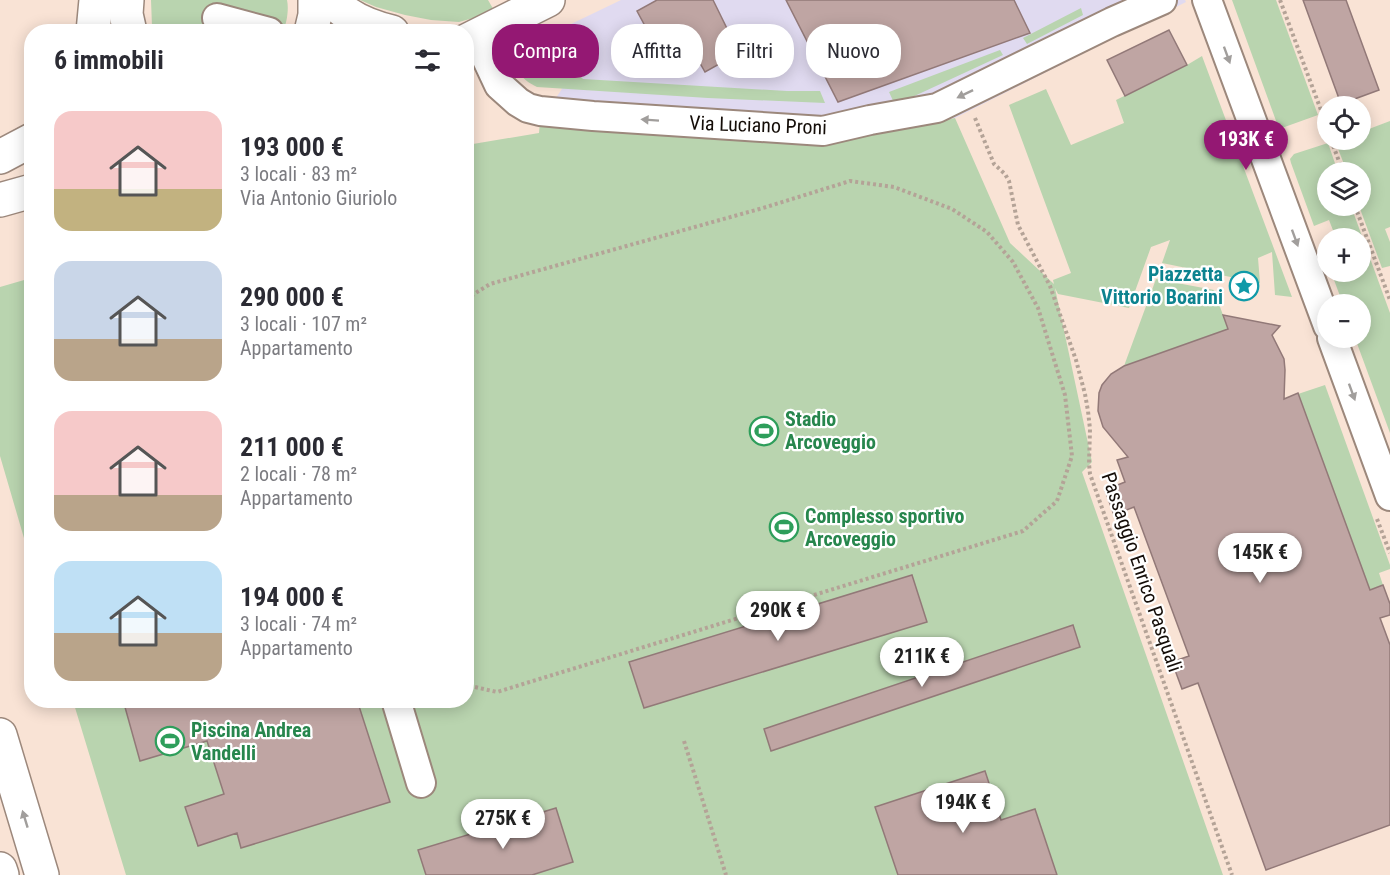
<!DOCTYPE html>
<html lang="it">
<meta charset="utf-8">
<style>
body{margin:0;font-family:"Roboto Condensed",sans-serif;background:#f2f2f3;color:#2b2b33;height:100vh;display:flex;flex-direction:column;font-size:22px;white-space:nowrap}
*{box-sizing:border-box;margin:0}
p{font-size:20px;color:#7c7c81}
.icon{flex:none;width:33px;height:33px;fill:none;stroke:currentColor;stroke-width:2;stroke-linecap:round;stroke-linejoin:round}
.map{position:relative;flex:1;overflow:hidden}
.sheet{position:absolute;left:24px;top:24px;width:450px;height:684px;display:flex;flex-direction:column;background:#fff;border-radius:24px;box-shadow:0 3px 15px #0003}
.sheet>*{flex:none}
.hud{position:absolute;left:492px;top:24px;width:570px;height:54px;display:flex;gap:12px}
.buttons{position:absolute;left:1317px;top:96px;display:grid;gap:12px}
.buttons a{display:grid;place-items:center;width:54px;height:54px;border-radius:50%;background:#fff;box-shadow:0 3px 15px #0003;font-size:30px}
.price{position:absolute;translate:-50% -51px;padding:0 14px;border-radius:21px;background:#fff;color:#222;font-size:20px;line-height:39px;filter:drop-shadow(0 2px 3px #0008)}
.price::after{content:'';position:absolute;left:50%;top:36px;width:18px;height:14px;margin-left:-9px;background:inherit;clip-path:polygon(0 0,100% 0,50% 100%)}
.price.selected{background:#941873;color:#fff}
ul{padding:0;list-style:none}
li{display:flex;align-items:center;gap:18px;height:150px;padding:0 30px}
li span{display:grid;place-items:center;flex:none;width:168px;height:120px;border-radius:18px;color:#555}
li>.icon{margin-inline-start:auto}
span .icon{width:72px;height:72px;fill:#fffc;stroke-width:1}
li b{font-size:26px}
h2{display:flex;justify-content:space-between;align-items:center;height:72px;padding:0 30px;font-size:26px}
.pill{padding:0 21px;border-radius:24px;background:#fff;box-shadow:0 3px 15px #0003;font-size:21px;line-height:54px}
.pill.selected{background:#941873;color:#fff}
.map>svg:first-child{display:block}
.commercial{fill:#e0daf0}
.green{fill:#b9d4af}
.building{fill:#bfa5a3;stroke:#927978;stroke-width:1.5}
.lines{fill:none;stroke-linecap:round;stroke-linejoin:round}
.minor-casing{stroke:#9c887c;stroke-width:32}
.major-casing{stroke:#9c887c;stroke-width:36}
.highway-casing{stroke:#9c887c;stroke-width:36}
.path{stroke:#b4a397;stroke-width:4;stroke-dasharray:3 3;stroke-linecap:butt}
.minor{stroke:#fff;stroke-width:28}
.major{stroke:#fff;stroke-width:33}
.highway{stroke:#fff;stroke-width:33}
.oneway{fill:#a19e9c}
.labels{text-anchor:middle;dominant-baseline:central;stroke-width:4.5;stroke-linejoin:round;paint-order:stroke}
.street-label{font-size:20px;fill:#140d08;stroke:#fff}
.culture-label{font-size:20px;font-weight:bold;fill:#0d838f;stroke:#fff;text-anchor:end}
.leisure-label{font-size:20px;font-weight:bold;fill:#27864d;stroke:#fff;text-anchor:start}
</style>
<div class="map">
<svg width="1390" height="875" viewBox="0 0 1390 875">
<rect width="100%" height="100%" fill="#f9e3d5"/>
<!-- commercial -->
<path class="commercial" d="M621,0H1185L1186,2L955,118L834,142L540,121L562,89L542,38Z"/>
<!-- green -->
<path class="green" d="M151,0H287C289,9 287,23 283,31L155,32L152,26Z
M360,0H488L495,12L459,22L431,20L405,15L376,7Z
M1232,0H1276L1318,115L1279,129Z
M1081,8L1083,15L1027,44L1023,38Z
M539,38H542L583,79L787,91H820L825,103L708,98L537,87C521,79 518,73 515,57L524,47Z
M1000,50L1003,55L895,105L889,92Z
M1202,56L1292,297L1275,295L1272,252L1258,258L1260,283L1162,263L1170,240L1151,247L1129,308L1058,294L1055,288L1092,462L1082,472L1223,875H126L73,701L466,700L467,145L539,133L540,121L834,142L955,118L1010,243L1054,284L1053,280L1071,273L1009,105L1046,89L1071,145L1124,123L1116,100L1187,65Z
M1390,121V227L1385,229L1390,242V266L1382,268L1359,206H1360V172H1347L1335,141L1339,140H1360L1361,132Z
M1328,143L1338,172H1328V206H1351L1390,313V433L1355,338H1360V304H1343L1331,272H1360V238H1336L1329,220L1314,226L1291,163L1290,159L1294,154Z
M31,278H32L31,562L0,456V287Z
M1156,279L1214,290L1228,329L1124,366Z
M1325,385L1390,565V569L1379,573L1383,585L1370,590L1298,394Z"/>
<!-- building -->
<path class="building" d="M657,0H713L739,53L705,72L692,49L665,63L637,11Z
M786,0H1014L1030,33L838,102Z
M1303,0H1346L1379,90L1341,104Z
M1169,30L1187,65L1125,96L1107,60Z
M1223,315L1280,326L1272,335L1284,359L1285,370L1284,399L1298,393L1370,590L1383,585L1390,604V615L1380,618L1390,645V825L1266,870L1198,683L1182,689L1172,662L1189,656L1134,507L1114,515L1105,490L1125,482L1117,460L1128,457L1103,427L1098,411L1099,393L1102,385L1111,374L1124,366L1228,329Z
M912,575L927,622L644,708L629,662Z
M1073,625L1080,647L771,751L764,729Z
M123,700H357L390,802L241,848L237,833L198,846L185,807L224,794L207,741L140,761Z
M985,771L1001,820L1035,809L1057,875H898L875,807Z
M556,808L573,862L532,875H426L418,850Z"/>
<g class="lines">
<!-- minor casing -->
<g class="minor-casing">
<path id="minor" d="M1207,0L1328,326
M217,18L269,32
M476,36L499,85L518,102L528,108L540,111L593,116L823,131L870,120L937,108L1112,22L1162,0
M1332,338L1390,496
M396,700L421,783"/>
</g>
<!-- major casing -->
<g class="major-casing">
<path id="major" d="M127,0L126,14L130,32
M332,0C347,18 371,27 392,32
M311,32L315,15V0
M466,41L548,0
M0,200L32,191"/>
</g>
<!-- highway casing -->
<g class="highway-casing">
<path id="highway" d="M93,32L96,0
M0,157L32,140
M0,735L42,875
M0,869L2,875"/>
</g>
<!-- path -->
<path class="path" d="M1280,0L1328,129
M975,118L994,164L1005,174L1009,181L1018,225L1050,286L1076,360L1085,394L1088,411L1090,429L1089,464L1090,474L1232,875
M1331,140L1343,172
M1355,206L1390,300
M466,299L490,284L763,208L850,181L894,187L952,209L987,232L1013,262L1038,308L1065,395L1072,456L1057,501L1023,531L497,692L466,685
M1377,519L1390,553
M684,741L726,875"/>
<!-- minor -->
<use href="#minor" class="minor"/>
<!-- major -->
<use href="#major" class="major"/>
<!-- highway -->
<use href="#highway" class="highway"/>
</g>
<!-- one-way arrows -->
<defs><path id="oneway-solid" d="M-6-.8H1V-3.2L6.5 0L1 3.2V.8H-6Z" transform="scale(1.5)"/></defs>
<g class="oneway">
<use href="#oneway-solid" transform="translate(1227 55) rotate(70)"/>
<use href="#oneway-solid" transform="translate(965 94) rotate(154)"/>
<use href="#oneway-solid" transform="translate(650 120) rotate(-176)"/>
<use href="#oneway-solid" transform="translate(1295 238) rotate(70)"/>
<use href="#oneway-solid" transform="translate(1352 392) rotate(70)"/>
<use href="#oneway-solid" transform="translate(25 819) rotate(-107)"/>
</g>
<!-- icons -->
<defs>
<g id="sight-ring" transform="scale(1.5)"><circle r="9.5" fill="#fff" stroke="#0f9aa8" stroke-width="1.5"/><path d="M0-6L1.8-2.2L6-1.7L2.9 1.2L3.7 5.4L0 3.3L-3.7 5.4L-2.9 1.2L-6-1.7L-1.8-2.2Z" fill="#0f9aa8"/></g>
<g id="stadium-ring" transform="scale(1.5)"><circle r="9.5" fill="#fff" stroke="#2e9e5b" stroke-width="1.5"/><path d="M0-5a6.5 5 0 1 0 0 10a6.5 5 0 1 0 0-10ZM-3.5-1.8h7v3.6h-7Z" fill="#2e9e5b"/></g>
</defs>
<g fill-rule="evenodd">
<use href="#sight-ring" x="1244" y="286"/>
<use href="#stadium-ring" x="764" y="431"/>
<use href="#stadium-ring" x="784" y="527"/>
<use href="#stadium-ring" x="170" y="741"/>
</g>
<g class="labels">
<!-- street labels -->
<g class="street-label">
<text transform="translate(758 125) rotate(2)">Via Luciano Proni</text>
<text transform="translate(1142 572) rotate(71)">Passaggio Enrico Pasquali</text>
</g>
<!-- culture labels -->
<g class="culture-label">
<text x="1223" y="274">Piazzetta<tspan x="1223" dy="23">Vittorio Boarini</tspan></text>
</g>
<!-- leisure labels -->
<g class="leisure-label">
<text x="785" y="419">Stadio<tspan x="785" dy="23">Arcoveggio</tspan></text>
<text x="805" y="516">Complesso sportivo<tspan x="805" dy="23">Arcoveggio</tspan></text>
<text x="191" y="730">Piscina Andrea<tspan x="191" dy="23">Vandelli</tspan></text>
</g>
</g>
</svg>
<div class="buttons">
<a><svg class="icon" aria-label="locate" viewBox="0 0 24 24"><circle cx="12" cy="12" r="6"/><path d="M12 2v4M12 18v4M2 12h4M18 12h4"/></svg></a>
<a><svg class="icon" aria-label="layers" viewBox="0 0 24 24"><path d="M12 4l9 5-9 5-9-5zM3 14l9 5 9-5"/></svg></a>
<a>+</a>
<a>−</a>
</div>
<b class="price selected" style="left:1246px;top:171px">193K €</b>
<b class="price" style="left:1260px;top:584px">145K €</b>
<b class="price" style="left:778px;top:642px">290K €</b>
<b class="price" style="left:922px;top:688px">211K €</b>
<b class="price" style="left:963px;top:834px">194K €</b>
<b class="price" style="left:503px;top:850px">275K €</b>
<div class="hud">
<a class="pill selected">Compra</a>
<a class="pill">Affitta</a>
<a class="pill">Filtri</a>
<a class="pill">Nuovo</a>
</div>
<section class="sheet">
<h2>6 immobili<svg class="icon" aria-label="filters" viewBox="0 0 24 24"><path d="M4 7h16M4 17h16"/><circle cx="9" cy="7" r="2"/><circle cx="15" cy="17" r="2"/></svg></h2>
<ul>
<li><span style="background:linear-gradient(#f6c9c9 65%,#c2b280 0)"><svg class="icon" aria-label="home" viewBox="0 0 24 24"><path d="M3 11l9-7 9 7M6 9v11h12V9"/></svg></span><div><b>193 000 €</b><p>3 locali · 83 m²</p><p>Via Antonio Giuriolo</p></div></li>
<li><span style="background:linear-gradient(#c9d6e8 65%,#b9a48a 0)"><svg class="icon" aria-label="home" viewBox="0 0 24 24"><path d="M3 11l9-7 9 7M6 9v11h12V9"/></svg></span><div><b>290 000 €</b><p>3 locali · 107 m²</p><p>Appartamento</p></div></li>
<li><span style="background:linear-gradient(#f6c9c9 70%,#b9a48a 0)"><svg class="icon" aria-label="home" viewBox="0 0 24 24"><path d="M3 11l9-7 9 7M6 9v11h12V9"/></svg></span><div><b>211 000 €</b><p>2 locali · 78 m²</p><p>Appartamento</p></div></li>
<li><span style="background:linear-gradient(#bfe0f5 60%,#b9a48a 0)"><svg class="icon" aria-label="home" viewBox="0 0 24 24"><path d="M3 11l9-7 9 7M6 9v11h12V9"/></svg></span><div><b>194 000 €</b><p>3 locali · 74 m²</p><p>Appartamento</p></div></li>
</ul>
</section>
</div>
